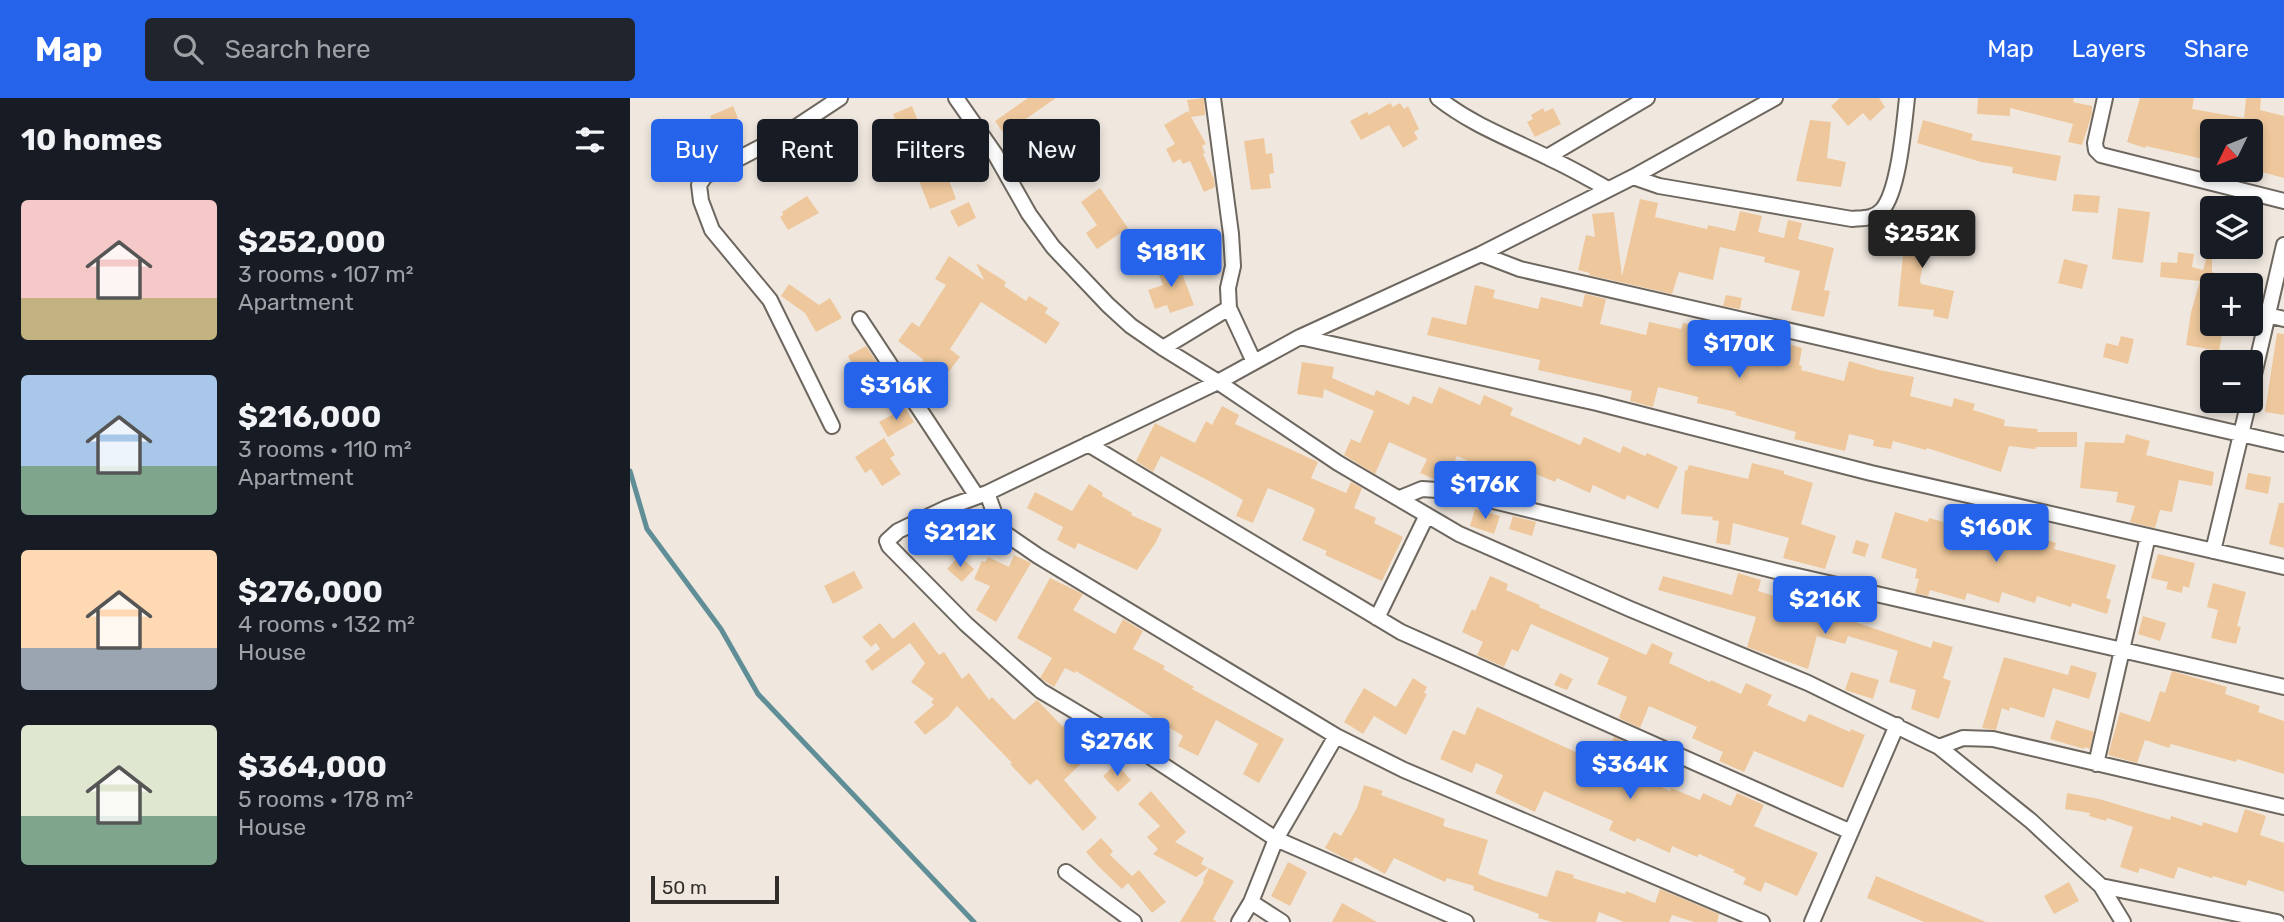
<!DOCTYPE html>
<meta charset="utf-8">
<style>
body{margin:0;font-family:Rubik,sans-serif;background:#20242c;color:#f1f3f6;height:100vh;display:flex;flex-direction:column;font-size:26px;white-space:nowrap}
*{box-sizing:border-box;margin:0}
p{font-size:23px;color:#9ea1a6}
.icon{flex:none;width:38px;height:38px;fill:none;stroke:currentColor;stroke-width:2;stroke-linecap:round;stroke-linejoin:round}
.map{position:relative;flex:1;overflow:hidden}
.details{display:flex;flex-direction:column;background:#171b24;width:630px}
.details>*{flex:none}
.hud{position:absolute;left:21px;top:21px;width:665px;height:63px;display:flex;gap:14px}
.needle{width:46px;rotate:227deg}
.buttons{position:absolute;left:1570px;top:21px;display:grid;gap:14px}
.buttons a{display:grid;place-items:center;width:63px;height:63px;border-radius:7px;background:#171b24;box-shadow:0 4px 10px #0003;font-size:35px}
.scale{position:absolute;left:21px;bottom:18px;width:128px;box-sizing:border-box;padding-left:7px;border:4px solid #302d2a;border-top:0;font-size:19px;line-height:24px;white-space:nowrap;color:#302d2a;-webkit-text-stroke:5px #f0e8df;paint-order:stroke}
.price{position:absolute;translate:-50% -60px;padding:0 16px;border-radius:7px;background:#2563eb;color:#fff;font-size:23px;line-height:46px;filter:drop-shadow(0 2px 4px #0008)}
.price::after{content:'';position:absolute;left:50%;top:42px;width:21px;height:16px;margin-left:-10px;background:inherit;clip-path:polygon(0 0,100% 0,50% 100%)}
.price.active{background:#222;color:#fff}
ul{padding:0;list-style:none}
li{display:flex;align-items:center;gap:21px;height:175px;padding:0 21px}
li span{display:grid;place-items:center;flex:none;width:196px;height:140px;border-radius:7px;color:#555}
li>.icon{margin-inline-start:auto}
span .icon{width:84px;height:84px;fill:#fffc;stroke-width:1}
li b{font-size:30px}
h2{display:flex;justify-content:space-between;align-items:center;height:84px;padding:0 21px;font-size:30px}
.pill{padding:0 24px;border-radius:7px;background:#171b24;box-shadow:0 4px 10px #0003;font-size:24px;line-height:63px}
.pill.active{background:#2563eb;color:#fff}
header{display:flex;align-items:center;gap:42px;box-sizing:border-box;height:98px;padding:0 35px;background:#2563eb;color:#fff}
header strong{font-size:33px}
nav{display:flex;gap:38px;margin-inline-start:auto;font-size:24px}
.search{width:490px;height:63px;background:#20242c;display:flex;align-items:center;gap:18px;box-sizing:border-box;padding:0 24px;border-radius:7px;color:#9ea1a6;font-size:26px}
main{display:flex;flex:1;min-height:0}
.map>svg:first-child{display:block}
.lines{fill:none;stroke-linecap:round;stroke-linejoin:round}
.stream{stroke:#5f8e96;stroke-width:5}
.building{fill:#eec89c}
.street-casing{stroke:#6d675f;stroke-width:18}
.street{stroke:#fff;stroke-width:14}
</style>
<header>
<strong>Map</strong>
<div class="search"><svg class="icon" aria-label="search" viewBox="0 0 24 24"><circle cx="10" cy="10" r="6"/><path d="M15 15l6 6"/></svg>Search here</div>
<nav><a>Map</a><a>Layers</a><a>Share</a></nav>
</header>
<main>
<section class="details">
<h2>10 homes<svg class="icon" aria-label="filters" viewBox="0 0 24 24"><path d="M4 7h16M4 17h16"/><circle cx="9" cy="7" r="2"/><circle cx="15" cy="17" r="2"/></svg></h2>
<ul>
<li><span style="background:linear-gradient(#f6c9c9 70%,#c2b280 0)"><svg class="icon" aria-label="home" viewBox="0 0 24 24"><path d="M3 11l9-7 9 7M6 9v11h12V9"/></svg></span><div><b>$252,000</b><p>3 rooms · 107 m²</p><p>Apartment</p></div></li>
<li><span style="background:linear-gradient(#a9c7e8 65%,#7fa58c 0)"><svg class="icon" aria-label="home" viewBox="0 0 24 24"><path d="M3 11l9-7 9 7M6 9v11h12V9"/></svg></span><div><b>$216,000</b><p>3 rooms · 110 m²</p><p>Apartment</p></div></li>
<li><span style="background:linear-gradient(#ffd9b3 70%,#9aa5b1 0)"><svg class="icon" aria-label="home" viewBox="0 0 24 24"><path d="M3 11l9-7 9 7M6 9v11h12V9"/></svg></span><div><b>$276,000</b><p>4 rooms · 132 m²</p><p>House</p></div></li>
<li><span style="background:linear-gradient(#dfe7d0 65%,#7fa58c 0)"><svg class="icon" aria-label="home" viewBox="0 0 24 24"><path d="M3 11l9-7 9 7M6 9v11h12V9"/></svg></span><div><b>$364,000</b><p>5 rooms · 178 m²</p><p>House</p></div></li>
</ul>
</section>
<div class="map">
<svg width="1654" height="824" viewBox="0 0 1654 824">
<rect width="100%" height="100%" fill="#f0e8df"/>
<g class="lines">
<!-- stream -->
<path class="stream" d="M0,373L17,431L91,531L128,596L344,824"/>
</g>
<!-- building -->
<path class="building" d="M398,0H426L374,36L365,23Z
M574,0L575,17L561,19L576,46L572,48L575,55L573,56L584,81L585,89L574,94L560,63L553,66L550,61L543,65L536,51L545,46L534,27L558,13L560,16L557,2Z
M1210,0H1249L1255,9L1240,23L1233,15L1218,28L1201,8Z
M1348,0H1444L1443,4L1462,8V16L1452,47L1438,44L1443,26L1380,10V18L1347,16Z
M1510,0H1564L1562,11L1614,20L1616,0H1631L1630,12L1654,18V80L1620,71V33H1582V63L1516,48L1515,50L1497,44Z
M760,5L763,9L770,5L774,11L778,8L789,31L784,34L788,41L773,50L759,27L731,42L720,23L737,14L739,17Z
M103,8L108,20L85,30L80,18Z
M282,8L288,23L293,21L299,36L300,41L295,44L305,69L313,66L326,101L300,111L263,16Z
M913,10L915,14L923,10L931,26L905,39L897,24L903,21L901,17Z
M1180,22L1201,24L1197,60L1216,64L1211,89L1166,83Z
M1293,22L1343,36L1341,42L1431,58L1426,83L1382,75L1383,69L1351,64L1287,45Z
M634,40L636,56L642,55L644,75L639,76L641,90L621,92L614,43Z
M451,50L464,68L448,80L435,61Z
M470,90L498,130L467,151L456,135L467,127L451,104Z
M1444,96L1470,98L1468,115L1442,113Z
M177,98L189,115L158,132L150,119L153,117L152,114Z
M1010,101L1028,105L1025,119L1077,131L1078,127L1105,133L1110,113L1132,118L1128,134L1154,140L1158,122L1172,125L1168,141L1204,150L1194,192L1200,193L1194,219L1161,212L1170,173L1134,164L1135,159L1090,149L1083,182L1049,174L1042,196L959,177L960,175L948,172L956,137L965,139L962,116L984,114L992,178Z
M339,104L346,120L328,129L320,113Z
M1488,110L1520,114L1513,165L1482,161Z
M1275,123L1323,134L1319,150L1297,145L1290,182L1291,186L1324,193L1318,221L1303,218L1304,212L1268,208L1273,157L1268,155Z
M1548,154L1564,156L1562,169L1573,172L1578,155L1582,156V174L1613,184V187H1582V226H1594L1589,253L1556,247L1561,214L1570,183L1530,179L1531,164L1547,165Z
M319,158L354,182L346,165L376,184L374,188L396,203L399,198L418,210L415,215L430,225L416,246L351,204L320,251L330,259L312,282L291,265L294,262L268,243L282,224L289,229L316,187L305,181Z
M1434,161L1458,167L1452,191L1428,185Z
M547,162L564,207L540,215L537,207L525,211L518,192L533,187L526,169Z
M159,186L189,207L200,200L212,220L186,234L175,215L151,198Z
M845,187L865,192L863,200L908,211L911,199L952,209L955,196L976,201L970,226L1016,237L1019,224L1051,231L1053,225L1094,235L1090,252L1128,263L1131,251L1149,256L1152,244L1172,250L1169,267L1172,268L1171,272L1214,283L1219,263L1249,272L1284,279L1280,298L1322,309L1324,300L1345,306L1343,312L1375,322L1374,328L1408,331L1407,334H1447V349H1406L1405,351L1379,348L1371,374L1297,350L1296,352L1263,343L1261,351L1243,348L1244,342L1219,336L1215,353L1164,341L1166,334L1105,317L1106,314L1067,305L1068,299L1028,289L1023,309L1000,303L1002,293L908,272L910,262L797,237L802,219L836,227Z
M1096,197L1112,200L1110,211L1093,208Z
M1647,235L1654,236V317L1635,314Z
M1491,238L1504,241L1498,266L1473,259L1476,245L1488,248Z
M236,248L248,266L228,277L218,258Z
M672,264L704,269L702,280L744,298L746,292L779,307L783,298L802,306L809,289L850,307L854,297L883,310L880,317L950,347L954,339L990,355L993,348L1015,358L1017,355L1048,369L1028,411L997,397L995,402L963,387L960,395L927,380L925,384L894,371L890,378L861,366L859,372L827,358L816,383L806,382L790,375L797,361L759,344L745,376L714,357L721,341L730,345L744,313L694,291L693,300L667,296Z
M592,308L609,317L605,326L688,364L681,380L716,395L721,384L732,390L724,410L746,420L744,425L773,439L752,483L695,457L697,453L672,442L685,412L682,409L638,390L623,425L606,418L613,402L581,384L531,358L523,374L506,363L525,325L565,345L576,323L582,327Z
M275,310L284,324L258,339L249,324Z
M1496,336L1520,343L1516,357L1584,374L1582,388L1549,382L1542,414L1530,412L1525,430L1500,424L1505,408L1486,404L1488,394L1450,390L1455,344L1494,345Z
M254,340L265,357L260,360L271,376L252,388L241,371L235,375L225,359Z
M1122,365L1154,373V376L1183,385L1171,426L1206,438L1195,471L1153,460L1159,440L1103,425L1100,447L1086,445L1089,423L1082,422L1083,419L1051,416L1055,372L1057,373L1059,367L1118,381Z
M1618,375L1641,379L1638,396L1615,391Z
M459,386L473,395L472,398L502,415L501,417L532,431L526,444L507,472L448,445L445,451L427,442L433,429L397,410L405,394L442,413Z
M1649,405H1654V450L1639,446Z
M845,411L870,418L864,436L840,428Z
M1265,414L1298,424L1299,420L1382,443L1387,423L1407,429L1405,438L1426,445L1424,451L1486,467L1476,500L1481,502L1477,516L1442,505L1441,509L1407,498L1405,505L1372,494L1369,505L1337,495L1335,502L1300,492L1298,498L1285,495L1289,481L1285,480L1287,471L1251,460Z
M883,418L906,424L902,438L879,431Z
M1226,442L1239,446L1235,459L1222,455Z
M1528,456L1565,465L1559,490L1553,488L1552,495L1536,491L1538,484L1521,480Z
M384,457L401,465L366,524L346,512L360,488L344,481L352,463L355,464L358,459L379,469Z
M329,458L344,471L332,484L317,471Z
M224,473L233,490L203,506L194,488Z
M1108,475L1131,482L1128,493L1171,506L1173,501L1224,516L1222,523L1301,550L1303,543L1323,549L1313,580L1321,583L1309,621L1281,611L1286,592L1259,584L1268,553L1218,538L1215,546L1187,538L1178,571L1117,549L1126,519L1028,492L1033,478L1102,497Z
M860,478L878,486L876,492L910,507L909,509L1016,557L1022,545L1043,555L1039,565L1080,584L1081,582L1111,596L1116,585L1142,597L1137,607L1175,624L1179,616L1220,634L1221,631L1235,637L1213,690L1124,653L1114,674L1089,663L1093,654L1062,640L1067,629L1019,608L1010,630L991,621L989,619L997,599L967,586L979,560L901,526L888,554L882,551L874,569L847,557L853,544L832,534L842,511L845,513Z
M420,480L453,496L443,512L485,536L493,521L513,533L503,551L535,568L533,571L564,589L562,591L654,641L629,685L613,676L628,646L586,622L568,658L548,648L553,638L446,573L445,575L435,570L424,589L410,580L422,560L387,540Z
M1583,485L1616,494L1607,528L1611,529L1606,546L1581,540L1588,512L1577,509Z
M1513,518L1536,525L1530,543L1508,536Z
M284,524L309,557L314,554L332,581L339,575L359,602L362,599L384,622L407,602L433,629L436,626L464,653L434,682L467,720L453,733L407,681L400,687L380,666L382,665L327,608L318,619L295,637L284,624L304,607L301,604L304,601L281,584L295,565L280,545L242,573L235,563L250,551L246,545L241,549L232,539L250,525L263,541Z
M1374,559L1438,577L1441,567L1467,575L1459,601L1423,590L1414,620L1380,609L1379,613L1372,610L1366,632L1352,630Z
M1542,573L1597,589L1595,596L1630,608L1628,614L1654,623V676L1607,661L1606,664L1541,646L1539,650L1515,642L1507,665L1478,657L1490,614L1520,624L1530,593L1535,595Z
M1221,574L1249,582L1243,601L1215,592Z
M930,575L943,581L937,592L924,587Z
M783,580L797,589L794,595L797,596L776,637L744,618L733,636L714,624L734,590L766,609Z
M847,609L972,666L984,639L1002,647L992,671L1040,693L1041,690L1070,702L1073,695L1101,708L1107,695L1134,707L1124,728L1188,755L1167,798L1135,784L1131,794L1113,786L1116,780L1103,774L1105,772L1069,756L1067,759L1042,748L1040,755L1007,740L1005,744L979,732L983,723L914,693L905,714L865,695L873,677L846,665L842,675L810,661L823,632L835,637Z
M1426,622L1464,634L1460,651L1455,649L1454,651L1420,641Z
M486,666L501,682L488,694L473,678Z
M734,687L753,693L751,697L815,721L813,728L858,742L848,776L865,783L917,799L926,772L944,777L943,780L995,796L996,793L1025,805L1030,791L1089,816L1087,824H1064L1042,817L1039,824H994L969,814L966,824H922L908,820L909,816L843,792L844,788L817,780L815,784L764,760L755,776L725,759L722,764L695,750L704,734L711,738L727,710Z
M521,693L556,734L545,744L574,760L571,766L578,770L566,779L523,756L528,751L517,739L530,728L508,706Z
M1437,695L1469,701L1540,722L1541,718L1572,728L1573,724L1607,735L1615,711L1636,718L1630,737L1654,745V794L1618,782L1616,788L1583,778L1582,780L1548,769L1544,781L1510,770L1508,775L1490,769L1503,729L1477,720L1476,723L1459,718L1460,715L1435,711Z
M471,740L483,753L480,757L502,778L509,772L536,804L522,815L498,785L492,791L469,769L456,754Z
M658,764L677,774L660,808L641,798Z
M579,770L604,783L583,821L587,824H550L574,784L573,782Z
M1246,778L1356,824H1294L1237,800Z
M1439,784L1449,803L1424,816L1414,798Z
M712,805L747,824H702Z"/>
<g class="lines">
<!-- street casing -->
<g class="street-casing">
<path id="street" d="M326,0L365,56L399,116L423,149L478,207L501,228L533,250L588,284L708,365L829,436L1000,511L1178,585L1309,649L1401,723L1471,788L1493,824
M583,0L601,136L603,168L598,190L599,210L624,264
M808,0C842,27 881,41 919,60C939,69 958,80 978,91
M1475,0L1465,45L1466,52L1471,57L1654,103
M917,59L1017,0
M1003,79L1029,88L1222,121C1232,120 1244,121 1252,112C1269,93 1274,26 1277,0
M851,156L890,171L1654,346
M1637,217L1654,221
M230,221L346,397
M670,239L967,305L1241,375L1654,469
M533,250L599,210
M1620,294L1654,147
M202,328L140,202L82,132L71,103L69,87L75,78L154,37L210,0
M458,346L771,534L1221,734
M357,395L368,425L376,436L408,458L706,638L774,672L1132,824
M770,400L792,391L823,393L1154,475L1654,589
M1583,453L1619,303
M747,520L797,417
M1309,649L1333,640L1363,641L1654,709
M1466,666L1518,438
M436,774L504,824
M1471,788L1647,824
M621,804L646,741L706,638
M609,824L621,804L652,824
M836,824L646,741L510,652L411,593L336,526L259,448L257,443L268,433L316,410L357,395L588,284L670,239L851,156L1003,79L1145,0
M1182,824L1267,627"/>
</g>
<!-- street -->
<use href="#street" class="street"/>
</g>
</svg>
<div class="buttons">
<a><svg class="needle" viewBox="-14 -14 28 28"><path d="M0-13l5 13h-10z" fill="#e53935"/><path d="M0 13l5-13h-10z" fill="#9ea1a6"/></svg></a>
<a><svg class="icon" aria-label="layers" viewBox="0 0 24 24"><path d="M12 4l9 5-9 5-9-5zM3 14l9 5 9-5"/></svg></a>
<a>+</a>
<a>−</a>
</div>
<div class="scale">50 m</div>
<b class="price active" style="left:1292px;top:172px">$252K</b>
<b class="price" style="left:541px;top:191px">$181K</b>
<b class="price" style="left:1109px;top:282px">$170K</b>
<b class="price" style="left:266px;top:324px">$316K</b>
<b class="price" style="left:855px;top:423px">$176K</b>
<b class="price" style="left:1366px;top:466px">$160K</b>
<b class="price" style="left:330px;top:471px">$212K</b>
<b class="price" style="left:1195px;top:538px">$216K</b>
<b class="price" style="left:487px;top:680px">$276K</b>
<b class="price" style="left:1000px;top:703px">$364K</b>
<div class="hud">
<a class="pill active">Buy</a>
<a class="pill">Rent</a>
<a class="pill">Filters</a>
<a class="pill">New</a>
</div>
</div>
</main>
